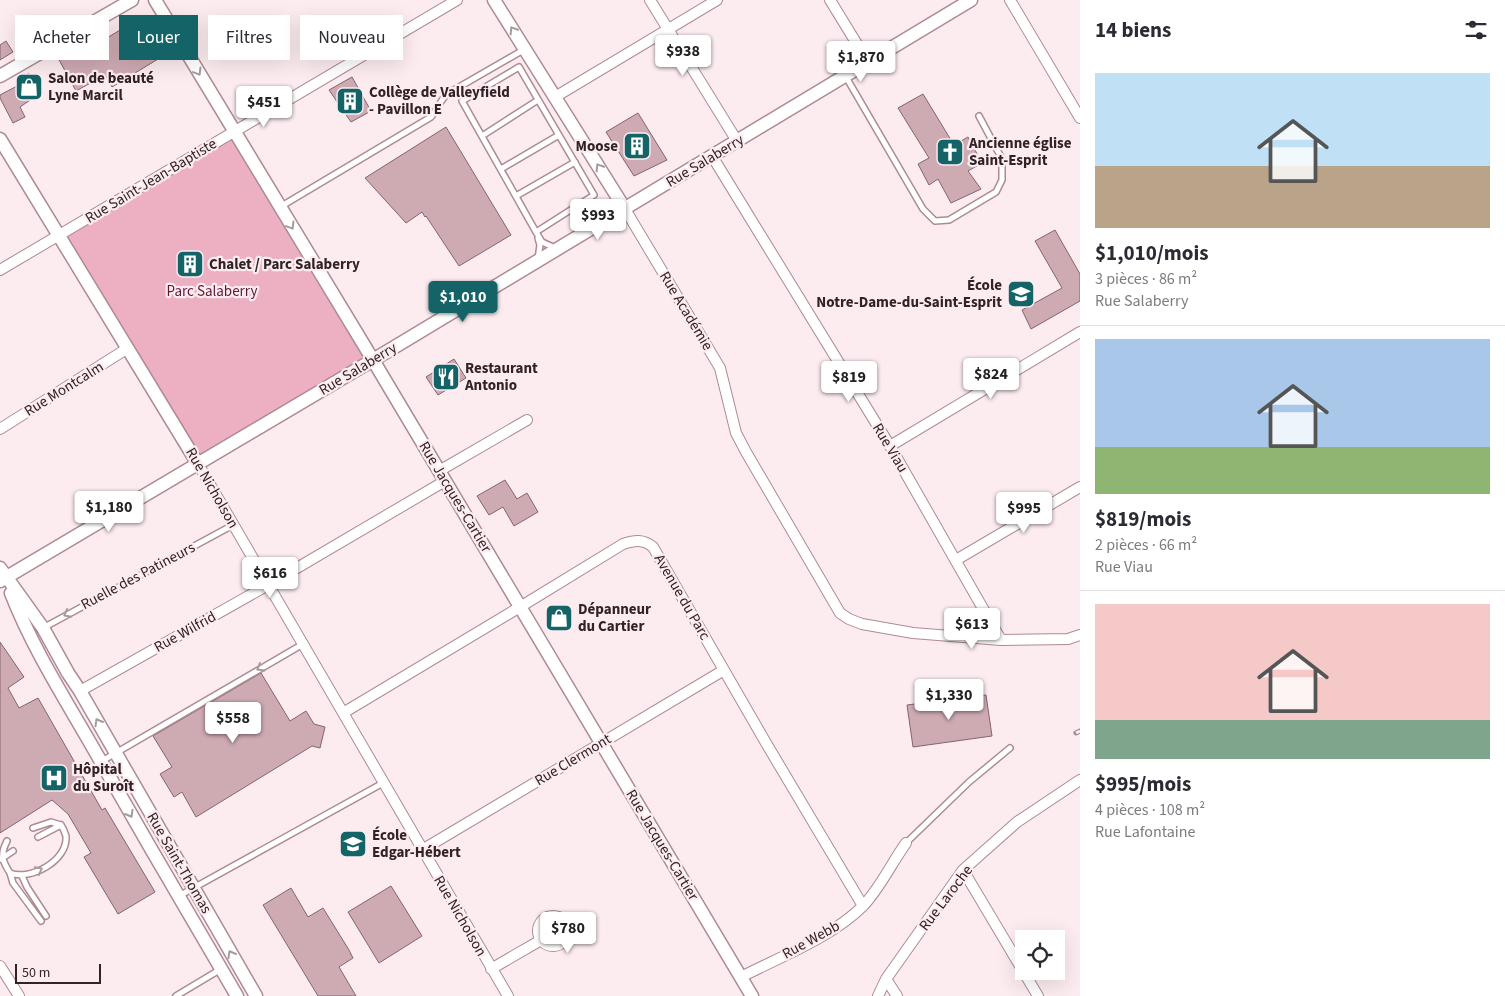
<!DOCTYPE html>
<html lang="fr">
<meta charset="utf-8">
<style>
body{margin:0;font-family:"Source Sans 3",sans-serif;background:#f7f7f7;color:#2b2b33;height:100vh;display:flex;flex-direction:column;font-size:19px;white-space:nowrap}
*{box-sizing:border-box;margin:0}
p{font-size:16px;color:#7c7c81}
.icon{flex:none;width:28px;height:28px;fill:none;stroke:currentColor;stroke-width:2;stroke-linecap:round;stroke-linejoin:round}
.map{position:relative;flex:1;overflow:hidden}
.sheet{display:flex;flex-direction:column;background:#fff;width:425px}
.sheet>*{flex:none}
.guide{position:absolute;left:15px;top:15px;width:475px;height:45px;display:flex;gap:10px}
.controls{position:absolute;left:1015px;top:930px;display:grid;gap:10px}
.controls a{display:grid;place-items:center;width:50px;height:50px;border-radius:0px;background:#fff;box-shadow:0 5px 20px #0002;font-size:25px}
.scale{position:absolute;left:15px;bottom:12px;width:86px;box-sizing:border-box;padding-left:5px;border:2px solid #302226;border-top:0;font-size:14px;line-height:18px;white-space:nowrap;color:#302226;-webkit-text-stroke:4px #fcecf0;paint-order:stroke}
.price{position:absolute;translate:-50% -42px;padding:0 11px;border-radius:5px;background:#fff;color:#222;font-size:16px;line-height:32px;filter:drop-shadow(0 1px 2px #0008)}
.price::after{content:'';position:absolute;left:50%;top:30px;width:15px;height:11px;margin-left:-8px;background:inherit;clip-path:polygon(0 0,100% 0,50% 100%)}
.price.selected{background:#146467;color:#fff}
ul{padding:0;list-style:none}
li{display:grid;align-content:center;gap:10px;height:265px;padding:0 15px}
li+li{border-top:1px solid #e1e1e2}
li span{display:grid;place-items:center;height:155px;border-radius:0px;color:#555}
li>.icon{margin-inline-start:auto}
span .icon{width:90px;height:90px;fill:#fffc;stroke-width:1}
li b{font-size:21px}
h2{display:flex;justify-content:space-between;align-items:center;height:60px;padding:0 15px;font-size:21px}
.pill{padding:0 18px;border-radius:0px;background:#fff;box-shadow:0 5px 20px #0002;font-size:18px;line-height:45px}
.pill.selected{background:#146467;color:#fff}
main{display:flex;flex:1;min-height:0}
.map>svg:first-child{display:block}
.green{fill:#edb0c2}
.building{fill:#ceaab3;stroke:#85646d}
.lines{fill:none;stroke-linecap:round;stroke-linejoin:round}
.service-casing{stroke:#ae8b94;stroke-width:8}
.minor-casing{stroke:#ae8b94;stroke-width:12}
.tertiary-casing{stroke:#ae8b94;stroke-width:15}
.service{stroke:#fff;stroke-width:5}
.minor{stroke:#fff;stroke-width:10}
.tertiary{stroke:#fff;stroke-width:12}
.rail-casing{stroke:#98898d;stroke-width:5}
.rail{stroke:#fcecf0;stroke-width:3;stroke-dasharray:9;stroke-linecap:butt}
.oneway{stroke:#a29c9d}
.labels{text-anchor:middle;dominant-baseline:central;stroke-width:4.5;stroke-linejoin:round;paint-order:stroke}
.poi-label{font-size:15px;font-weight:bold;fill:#302226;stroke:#fcecf0;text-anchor:start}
.street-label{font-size:15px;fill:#302226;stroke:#fcecf0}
.park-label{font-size:15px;fill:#601835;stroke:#fcecf0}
</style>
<main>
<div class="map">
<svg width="1080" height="996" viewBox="0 0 1080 996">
<rect width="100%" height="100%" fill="#fcecf0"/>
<!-- green -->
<path class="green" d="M234,131L373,360L198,464L59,235Z"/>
<!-- building -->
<path class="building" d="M140,18L163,56L112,87L105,75L76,91L58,58L79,46L82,53Z
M6,41L13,52L0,60V45Z
M29,73L42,92L20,107L25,117L13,123L0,98V95L19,85L16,81Z
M352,77L371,111L351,122L329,90Z
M923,94L954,145L968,137L982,163L968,171L981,189L951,203L938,179L929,185L918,164L929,158L898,108Z
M638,113L667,160L634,176L606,132Z
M446,127L511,235L459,266L426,216L425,217L422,212L406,223L365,178Z
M1055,230L1080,274V301L1031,329L1022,310L1062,288L1035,241Z
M194,255L200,264L187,272L181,263Z
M454,359L466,378L438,395L426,377Z
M505,480L517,499L527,493L538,512L514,526L503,507L489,515L477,496Z
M0,642L24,677L8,688L19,708L38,698L102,810L105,808L155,892L118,914L84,857L91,853L68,814L52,800L0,833Z
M261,673L290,721L306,711L314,724L325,727L320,748L312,746L196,817L182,792L174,797L160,774L172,767L153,736Z
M986,695L992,736L913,747L907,705Z
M391,886L422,936L379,963L348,912Z
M291,888L308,917L323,908L349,950L353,958L339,967L356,996H318L263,905Z"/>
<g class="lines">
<!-- service casing -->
<g class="service-casing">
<path id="service" d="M846,77L923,209L935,221L949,220L996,192L1002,180V159L979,116
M482,136L538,100
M501,169L559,135
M516,196L575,162
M280,207L431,117C437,110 440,101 447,94L525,49
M536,232L594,195L519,67L462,101L536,232L542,242L555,248
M538,238L540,245L538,259
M43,628L233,525
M102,761L303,644
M33,828L51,822L61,825
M38,837L61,825
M7,841C0,854 2,861 10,873C30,881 68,861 66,836C65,833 63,828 61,825
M906,843L969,782L1010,748
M1,859L13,851
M10,873L13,883L41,921
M22,876L27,887L46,916
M179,896L383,783
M176,996L221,969"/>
</g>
<!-- minor casing -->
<g class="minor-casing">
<path id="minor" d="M650,0L737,141
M830,0L868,62
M1010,0L1080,118
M555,97L717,0
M712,156L890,446L1001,640
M625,209L720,368L736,433L746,452L840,613L849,619L862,624L913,633L1001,640L1068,639L1080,635
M0,270L457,0
M0,429L128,348
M890,446L1080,332
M198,464L508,996
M439,471L527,420
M956,560L1080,487
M80,691L268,585L445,481
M343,713L520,607L623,544C635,540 643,539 653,547L766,743L863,906
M422,850L724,670
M963,870L1038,996
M538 931a15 15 0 1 1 30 0a15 15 0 1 1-30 0Z
M0,966L19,996
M491,969L541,940
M741,977C780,957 832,937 863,906C880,888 891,864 906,843
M886,979L897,996
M878,996L886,979L963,870L1017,822L1080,780"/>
</g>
<!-- tertiary casing -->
<g class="tertiary-casing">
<path id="tertiary" d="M155,0L373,360L752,996
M494,0L625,209
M0,76L132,0
M0,139L198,464
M0,568L43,628L68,673L80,691L256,996
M0,581L373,360L971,0
M11,593C34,652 69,705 100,760C145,839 191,918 237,996"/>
</g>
<!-- service -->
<use href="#service" class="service"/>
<!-- minor -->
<use href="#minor" class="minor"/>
<!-- tertiary -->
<use href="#tertiary" class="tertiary"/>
<!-- rail casing -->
<g class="rail-casing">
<path id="rail" d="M1076,733L1080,731"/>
</g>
<!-- rail -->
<use href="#rail" class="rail"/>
</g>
<!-- one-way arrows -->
<defs><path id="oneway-chevron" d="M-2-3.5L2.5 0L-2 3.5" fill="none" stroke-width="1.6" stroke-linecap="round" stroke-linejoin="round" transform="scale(1.25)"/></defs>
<g class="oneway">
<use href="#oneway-chevron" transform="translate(513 30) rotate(-122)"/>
<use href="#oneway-chevron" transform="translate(198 72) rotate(59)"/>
<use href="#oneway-chevron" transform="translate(599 167) rotate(-122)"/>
<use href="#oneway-chevron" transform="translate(291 226) rotate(59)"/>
<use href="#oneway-chevron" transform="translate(67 614) rotate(152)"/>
<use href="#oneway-chevron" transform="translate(260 668) rotate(150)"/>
<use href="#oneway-chevron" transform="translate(98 722) rotate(-120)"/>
<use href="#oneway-chevron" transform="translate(130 814) rotate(60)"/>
<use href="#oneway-chevron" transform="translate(39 870) rotate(-27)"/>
<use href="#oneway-chevron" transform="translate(231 954) rotate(-120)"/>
</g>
<!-- icons -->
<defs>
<g id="shop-square" transform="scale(1.4375)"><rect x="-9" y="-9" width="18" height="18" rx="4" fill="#146467" stroke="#fcecf0"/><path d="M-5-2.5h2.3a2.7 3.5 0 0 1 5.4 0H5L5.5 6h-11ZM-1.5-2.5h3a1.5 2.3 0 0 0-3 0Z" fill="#fff"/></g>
<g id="building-square" transform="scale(1.4375)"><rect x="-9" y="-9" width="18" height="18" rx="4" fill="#146467" stroke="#fcecf0"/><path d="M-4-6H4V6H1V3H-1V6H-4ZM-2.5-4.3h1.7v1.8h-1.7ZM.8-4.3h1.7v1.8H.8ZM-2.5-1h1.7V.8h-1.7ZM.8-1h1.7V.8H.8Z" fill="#fff"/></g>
<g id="church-square" transform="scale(1.4375)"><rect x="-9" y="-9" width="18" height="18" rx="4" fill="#146467" stroke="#fcecf0"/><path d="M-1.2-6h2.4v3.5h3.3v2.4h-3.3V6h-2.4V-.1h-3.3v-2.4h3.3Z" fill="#fff"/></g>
<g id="school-square" transform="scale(1.4375)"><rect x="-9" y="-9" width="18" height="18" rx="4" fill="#146467" stroke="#fcecf0"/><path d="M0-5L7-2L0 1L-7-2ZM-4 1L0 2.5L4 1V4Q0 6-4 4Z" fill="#fff"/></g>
<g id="restaurant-square" transform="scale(1.4375)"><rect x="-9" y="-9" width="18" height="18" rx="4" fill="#146467" stroke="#fcecf0"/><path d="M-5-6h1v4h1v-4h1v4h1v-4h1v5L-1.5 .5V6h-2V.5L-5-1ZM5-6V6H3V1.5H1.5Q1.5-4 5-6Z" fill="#fff"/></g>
<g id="hospital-square" transform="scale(1.4375)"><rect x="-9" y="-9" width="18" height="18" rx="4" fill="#146467" stroke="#fcecf0"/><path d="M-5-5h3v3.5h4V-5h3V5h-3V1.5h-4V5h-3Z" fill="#fff"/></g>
</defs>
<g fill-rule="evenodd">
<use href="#shop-square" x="29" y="87"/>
<use href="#building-square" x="350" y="101"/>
<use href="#building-square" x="637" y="146"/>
<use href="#church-square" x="950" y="152"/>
<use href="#building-square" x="190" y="264"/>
<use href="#school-square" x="1021" y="294"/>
<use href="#restaurant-square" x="446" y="377"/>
<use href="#shop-square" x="559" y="618"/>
<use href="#hospital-square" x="54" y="778"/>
<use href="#school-square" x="353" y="844"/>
</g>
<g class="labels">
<!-- poi labels -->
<g class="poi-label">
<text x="48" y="78">Salon de beauté<tspan x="48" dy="17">Lyne Marcil</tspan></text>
<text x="369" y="92">Collège de Valleyfield<tspan x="369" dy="17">- Pavillon E</tspan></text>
<text x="969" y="143">Ancienne église<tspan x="969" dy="17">Saint-Esprit</tspan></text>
<text x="618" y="146" text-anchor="end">Moose</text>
<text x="209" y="264">Chalet / Parc Salaberry</text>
<text x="1002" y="285" text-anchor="end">École<tspan x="1002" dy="17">Notre-Dame-du-Saint-Esprit</tspan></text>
<text x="465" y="368">Restaurant<tspan x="465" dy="17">Antonio</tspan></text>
<text x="578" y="609">Dépanneur<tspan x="578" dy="17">du Cartier</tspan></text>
<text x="73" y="769">Hôpital<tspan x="73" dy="17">du Suroît</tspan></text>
<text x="372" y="835">École<tspan x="372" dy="17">Edgar-Hébert</tspan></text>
</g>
<!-- street labels -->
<g class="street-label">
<text transform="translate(705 161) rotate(-31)">Rue Salaberry</text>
<text transform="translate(151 181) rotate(-31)">Rue Saint-Jean-Baptiste</text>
<text transform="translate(686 311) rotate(59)">Rue Académie</text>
<text transform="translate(358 369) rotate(-31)">Rue Salaberry</text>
<text transform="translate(64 389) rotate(-32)">Rue Montcalm</text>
<text transform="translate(890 448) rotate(59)">Rue Viau</text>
<text transform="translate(212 488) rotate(60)">Rue Nicholson</text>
<text transform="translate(455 497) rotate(59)">Rue Jacques-Cartier</text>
<text transform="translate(138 576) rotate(-28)">Ruelle des Patineurs</text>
<text transform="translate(682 597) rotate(60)">Avenue du Parc</text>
<text transform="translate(185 632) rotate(-29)">Rue Wilfrid</text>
<text transform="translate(573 760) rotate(-31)">Rue Clermont</text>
<text transform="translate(662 845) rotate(59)">Rue Jacques-Cartier</text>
<text transform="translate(179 863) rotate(60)">Rue Saint-Thomas</text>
<text transform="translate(946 898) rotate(-53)">Rue Laroche</text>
<text transform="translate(460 916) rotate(60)">Rue Nicholson</text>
<text transform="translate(811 940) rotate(-29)">Rue Webb</text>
</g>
<!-- park labels -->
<g class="park-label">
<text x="212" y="291">Parc Salaberry</text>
</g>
</g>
</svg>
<div class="controls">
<a><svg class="icon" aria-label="locate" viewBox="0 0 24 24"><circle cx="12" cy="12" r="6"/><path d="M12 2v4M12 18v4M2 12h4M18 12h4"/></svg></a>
</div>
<div class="scale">50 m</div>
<b class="price" style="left:683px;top:77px">$938</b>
<b class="price" style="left:861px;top:83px">$1,870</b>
<b class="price" style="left:264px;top:128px">$451</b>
<b class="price" style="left:598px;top:241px">$993</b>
<b class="price selected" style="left:463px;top:323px">$1,010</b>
<b class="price" style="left:991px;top:400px">$824</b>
<b class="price" style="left:849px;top:403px">$819</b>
<b class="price" style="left:109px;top:533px">$1,180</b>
<b class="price" style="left:1024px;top:534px">$995</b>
<b class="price" style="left:270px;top:599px">$616</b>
<b class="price" style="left:972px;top:650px">$613</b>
<b class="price" style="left:949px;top:721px">$1,330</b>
<b class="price" style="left:233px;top:744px">$558</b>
<b class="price" style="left:568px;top:954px">$780</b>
<div class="guide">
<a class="pill">Acheter</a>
<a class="pill selected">Louer</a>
<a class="pill">Filtres</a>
<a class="pill">Nouveau</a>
</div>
</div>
<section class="sheet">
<h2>14 biens<svg class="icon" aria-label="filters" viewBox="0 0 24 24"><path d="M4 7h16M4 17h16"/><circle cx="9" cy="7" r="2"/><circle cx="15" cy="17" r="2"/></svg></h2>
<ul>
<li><span style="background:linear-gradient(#bfe0f5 60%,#b9a48a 0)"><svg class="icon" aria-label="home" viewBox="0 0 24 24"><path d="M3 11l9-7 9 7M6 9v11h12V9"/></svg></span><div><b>$1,010/mois</b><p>3 pièces · 86 m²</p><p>Rue Salaberry</p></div></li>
<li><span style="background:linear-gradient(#a9c7e8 70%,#8fb573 0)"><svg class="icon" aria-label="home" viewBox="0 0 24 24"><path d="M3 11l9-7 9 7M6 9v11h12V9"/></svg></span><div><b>$819/mois</b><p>2 pièces · 66 m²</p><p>Rue Viau</p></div></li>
<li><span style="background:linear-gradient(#f6c9c9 75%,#7fa58c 0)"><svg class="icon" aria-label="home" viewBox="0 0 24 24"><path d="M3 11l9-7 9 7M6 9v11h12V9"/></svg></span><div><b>$995/mois</b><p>4 pièces · 108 m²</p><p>Rue Lafontaine</p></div></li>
</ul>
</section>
</main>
